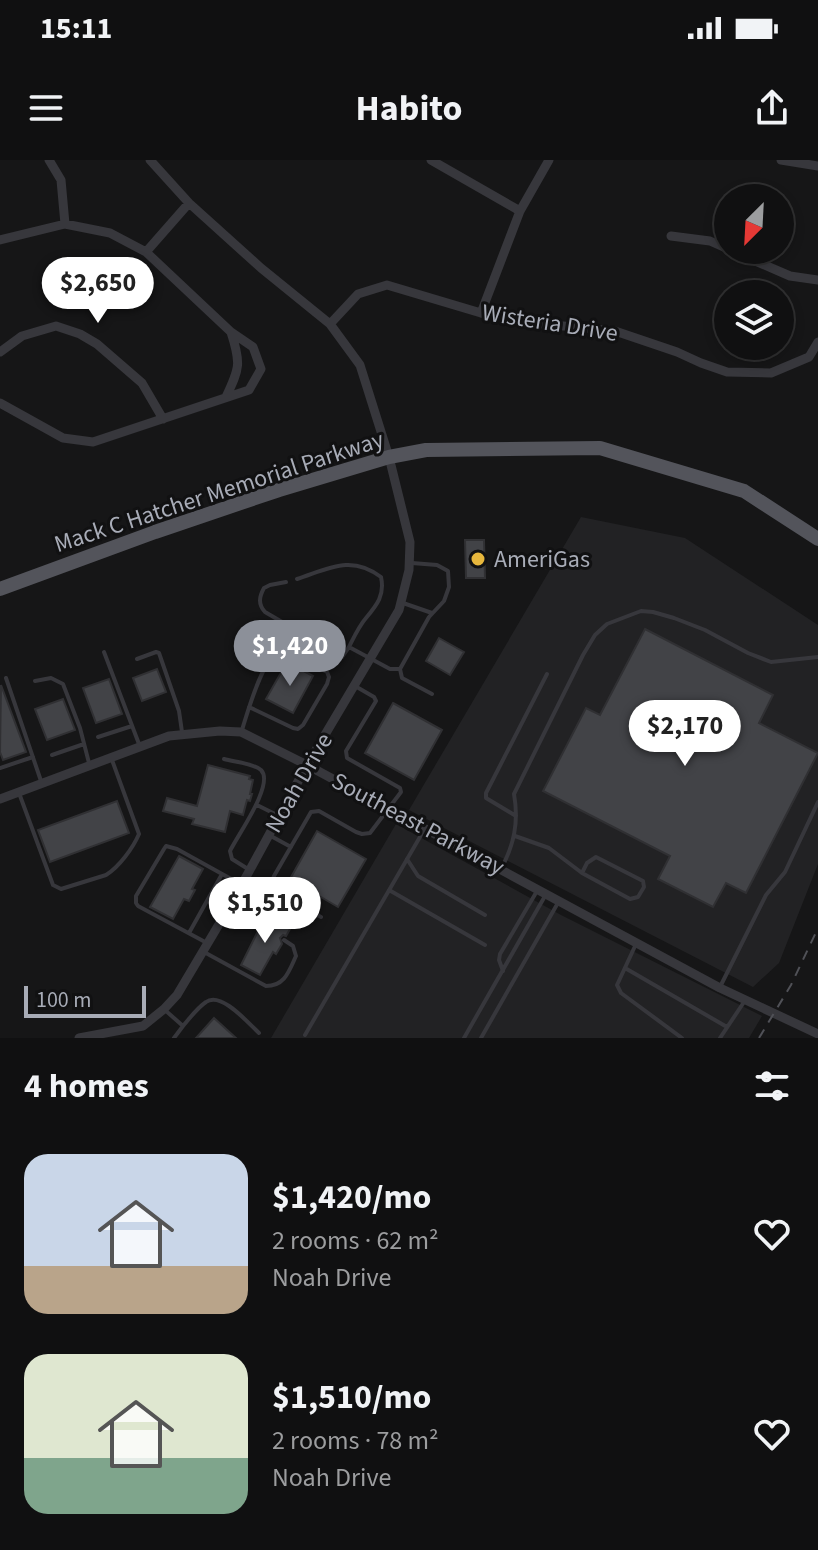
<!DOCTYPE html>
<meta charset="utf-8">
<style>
body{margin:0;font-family:"Source Sans 3",sans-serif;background:#1e1e1f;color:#f1f3f6;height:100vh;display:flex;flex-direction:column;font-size:30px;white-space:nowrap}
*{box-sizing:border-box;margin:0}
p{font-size:26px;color:#9c9d9f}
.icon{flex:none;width:44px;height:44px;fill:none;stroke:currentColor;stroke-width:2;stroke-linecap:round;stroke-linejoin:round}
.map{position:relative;height:878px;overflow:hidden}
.side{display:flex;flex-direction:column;background:#101011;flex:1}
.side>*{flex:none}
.needle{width:52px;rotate:204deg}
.buttons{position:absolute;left:714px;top:24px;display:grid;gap:16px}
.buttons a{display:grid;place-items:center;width:80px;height:80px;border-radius:50%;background:#101011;box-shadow:0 4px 12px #0003,0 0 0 2px #303031;font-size:40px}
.scale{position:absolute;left:24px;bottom:20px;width:122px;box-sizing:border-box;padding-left:8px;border:4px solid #a8acb7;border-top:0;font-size:22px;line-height:28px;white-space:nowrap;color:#a8acb7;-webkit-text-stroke:6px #111112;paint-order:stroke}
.price{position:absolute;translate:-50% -68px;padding:0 18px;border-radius:28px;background:#fff;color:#222;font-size:26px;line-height:52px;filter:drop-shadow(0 2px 4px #0008)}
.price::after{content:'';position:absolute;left:50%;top:48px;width:24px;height:18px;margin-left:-12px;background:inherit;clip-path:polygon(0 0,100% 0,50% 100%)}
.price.selected{background:#8c9099;color:#fff}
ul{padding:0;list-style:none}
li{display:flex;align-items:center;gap:24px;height:200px;padding:0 24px}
li span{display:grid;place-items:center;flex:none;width:224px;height:160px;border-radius:24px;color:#555}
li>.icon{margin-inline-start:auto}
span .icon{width:96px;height:96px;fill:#fffc;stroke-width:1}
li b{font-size:34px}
h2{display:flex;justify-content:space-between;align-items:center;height:96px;padding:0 24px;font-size:34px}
.status{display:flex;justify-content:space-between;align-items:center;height:56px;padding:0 40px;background:#101011;direction:ltr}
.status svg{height:22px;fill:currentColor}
header{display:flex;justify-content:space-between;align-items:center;height:104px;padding:0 24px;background:#101011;font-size:36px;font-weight:700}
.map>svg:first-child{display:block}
.built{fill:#222224}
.building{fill:#424347;stroke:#303033;stroke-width:2}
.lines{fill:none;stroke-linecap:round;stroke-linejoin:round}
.lane{stroke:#37373c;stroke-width:4}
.street{stroke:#37373c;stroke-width:9}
.primary{stroke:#53545b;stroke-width:14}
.rail{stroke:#505157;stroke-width:2;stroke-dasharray:10 8;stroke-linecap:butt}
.poi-dot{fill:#e7b73d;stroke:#111112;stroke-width:3}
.labels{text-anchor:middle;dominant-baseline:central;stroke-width:6;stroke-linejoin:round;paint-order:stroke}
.street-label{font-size:24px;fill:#a8acb7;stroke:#111112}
.poi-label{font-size:24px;fill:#a8acb7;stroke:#111112;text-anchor:start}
</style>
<div class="status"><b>15:11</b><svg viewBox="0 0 49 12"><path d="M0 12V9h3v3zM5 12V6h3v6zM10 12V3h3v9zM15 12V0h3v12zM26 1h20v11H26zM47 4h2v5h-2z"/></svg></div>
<header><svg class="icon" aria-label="menu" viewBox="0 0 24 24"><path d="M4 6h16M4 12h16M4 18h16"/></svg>Habito<svg class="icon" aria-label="share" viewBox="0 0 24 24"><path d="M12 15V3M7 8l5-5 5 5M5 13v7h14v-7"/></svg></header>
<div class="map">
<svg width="818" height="878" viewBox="0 0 818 878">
<rect width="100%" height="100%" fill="#161617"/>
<!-- built -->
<path class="built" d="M581,357L685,378L818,465V704L779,803L753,827L409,650Z
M396,664L561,755L762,856L749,878H271Z"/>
<!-- building -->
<path class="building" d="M465,380H484L485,418H466Z
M645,469L773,535L759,563L818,593L746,733L726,723L713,747L658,719L670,696L543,631L586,548L600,555Z
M439,478L464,492L450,515L426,501Z
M287,502L313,516L293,553L266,539Z
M157,509L166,532L142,541L133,518Z
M109,519L122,554L96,563L83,528Z
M1,525L26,592L3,600L0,592Z
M63,539L75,570L47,580L35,549Z
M393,543L442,570L414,620L365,593Z
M208,605L250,616L249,619L253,620L250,634H252L250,641L247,640L243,655L230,651L225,672L192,664L194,659L163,651L167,638L197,646Z
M117,641L129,673L50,702L38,670Z
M317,671L366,699L338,747L290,719Z
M179,696L203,709L192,729L195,730L189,741L184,739L173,759L150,747Z
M266,755L290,769L286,776L283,775L280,778L282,784L276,794L273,792L260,815L241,805Z
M214,858L236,878H196Z"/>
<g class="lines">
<!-- lane -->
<path class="lane" d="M412,403L437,405L448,411L449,427L444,441L429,457L400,509L402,518L432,534
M297,419C328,409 351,394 381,417C385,435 377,445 366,458C359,466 354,477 349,487L390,509H400
M286,422L270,425L264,428C259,437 258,444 265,452L342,497L349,487
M403,443L432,453
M104,492L139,584
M137,499L156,492L159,493L179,551L182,572
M6,518L41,621
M35,521L51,518L63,524L80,568L89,603
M242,570C247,554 264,493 281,490C290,488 318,507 327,512L329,517L327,524L303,565L298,569L293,568L249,547
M98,577L132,566
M52,595L84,584
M224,599C234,602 253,603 261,610C275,624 237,676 230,691L232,699L248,709
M0,608L33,597
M19,633L53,725L61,729L106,715C119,707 133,688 139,674L112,600
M257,645L279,656
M516,656L486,638V633L547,514
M269,675L291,687
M515,676L549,688L582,713L630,739L638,737L644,727L643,721L596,697L587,703L582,713
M407,699L418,716L485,755
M501,709C514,685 519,662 514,634L583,495L595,475L607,464L641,451L653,452L674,458L705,470L748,493L771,502L818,497
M389,730L485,785
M321,757L275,732L271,725L274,716L311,652L319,651L356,672L362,674L370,673L401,632L400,628L347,598L346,591L376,541L374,537L355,526
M189,773L222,714
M207,783L138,746L136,743V736L164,689L166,686L177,689L242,725
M636,784L617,825L621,833L682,878
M204,792L266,826C285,826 289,811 296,796L293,786L284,780
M625,808L727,867
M503,811L499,800L500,794L537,731
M720,827L766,735L785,712L818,642
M166,851L183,866L174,878
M183,866C190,858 197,848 206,842C221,831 248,863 259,873
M305,875L424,670
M464,878L545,736
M481,878L559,741
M720,878L744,842"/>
<!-- street -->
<path class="street" d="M49,0L61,20L65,64
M431,0L520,51
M781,0L818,6
M671,76L710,81L728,89
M0,80L65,64L110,73L146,92L231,172L253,187L261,209L249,230L93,282L63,278L0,243
M730,90L790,116L818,120
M146,92L189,43
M481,153L520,51L549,0
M330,164L358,134L387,125L481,153L522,162L615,171L677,192L701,203L727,212L771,213L809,197L818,182
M0,192L22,176L56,166L80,174L97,184L142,223L163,259
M226,237C240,208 241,203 231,172
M0,639L169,576L220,571L241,572L307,605L720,828L818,874
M79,878L143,866L164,849L177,835L234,739L307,605L399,450L409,410L410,382L389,297L360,205L330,164L261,108L189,43L150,0"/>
<!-- primary -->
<path class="primary" d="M0,429L155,372L279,330L389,297L426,290L600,288L744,331L818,379"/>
<!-- rail -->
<path class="rail" d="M759,878L791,825L818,768"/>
</g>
<!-- markers -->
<circle class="poi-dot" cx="478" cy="399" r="8"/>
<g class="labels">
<!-- street labels -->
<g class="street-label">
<text transform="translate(550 163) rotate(9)">Wisteria Drive</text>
<text transform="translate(219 332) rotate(-18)">Mack C Hatcher Memorial Parkway</text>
<text transform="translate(299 623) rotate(-60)">Noah Drive</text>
<text transform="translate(418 664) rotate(28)">Southeast Parkway</text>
</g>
<!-- poi labels -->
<g class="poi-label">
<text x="494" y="399">AmeriGas</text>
</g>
</g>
</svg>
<div class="buttons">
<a><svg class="needle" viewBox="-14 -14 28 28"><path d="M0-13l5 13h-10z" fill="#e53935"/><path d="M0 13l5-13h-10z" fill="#9c9d9f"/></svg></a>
<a><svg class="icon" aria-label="layers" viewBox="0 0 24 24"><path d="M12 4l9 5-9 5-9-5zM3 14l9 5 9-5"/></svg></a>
</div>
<div class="scale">100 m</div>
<b class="price" style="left:98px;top:165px">$2,650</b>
<b class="price selected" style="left:290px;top:528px">$1,420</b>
<b class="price" style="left:685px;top:608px">$2,170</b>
<b class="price" style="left:265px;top:785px">$1,510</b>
</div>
<section class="side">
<h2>4 homes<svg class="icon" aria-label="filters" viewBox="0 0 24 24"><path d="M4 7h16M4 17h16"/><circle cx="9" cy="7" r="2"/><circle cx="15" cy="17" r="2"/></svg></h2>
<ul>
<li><span style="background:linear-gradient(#c9d6e8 70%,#b9a48a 0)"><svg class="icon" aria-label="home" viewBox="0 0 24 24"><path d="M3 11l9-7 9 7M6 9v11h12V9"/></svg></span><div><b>$1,420/mo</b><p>2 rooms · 62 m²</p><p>Noah Drive</p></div><svg class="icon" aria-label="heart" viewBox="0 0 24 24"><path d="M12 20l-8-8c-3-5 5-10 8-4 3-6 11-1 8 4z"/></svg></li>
<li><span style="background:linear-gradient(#dfe7d0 65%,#7fa58c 0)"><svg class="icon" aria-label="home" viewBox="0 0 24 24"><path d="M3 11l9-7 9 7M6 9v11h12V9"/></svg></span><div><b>$1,510/mo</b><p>2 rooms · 78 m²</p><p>Noah Drive</p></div><svg class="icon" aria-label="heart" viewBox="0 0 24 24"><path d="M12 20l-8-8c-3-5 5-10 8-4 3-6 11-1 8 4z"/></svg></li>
</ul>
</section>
